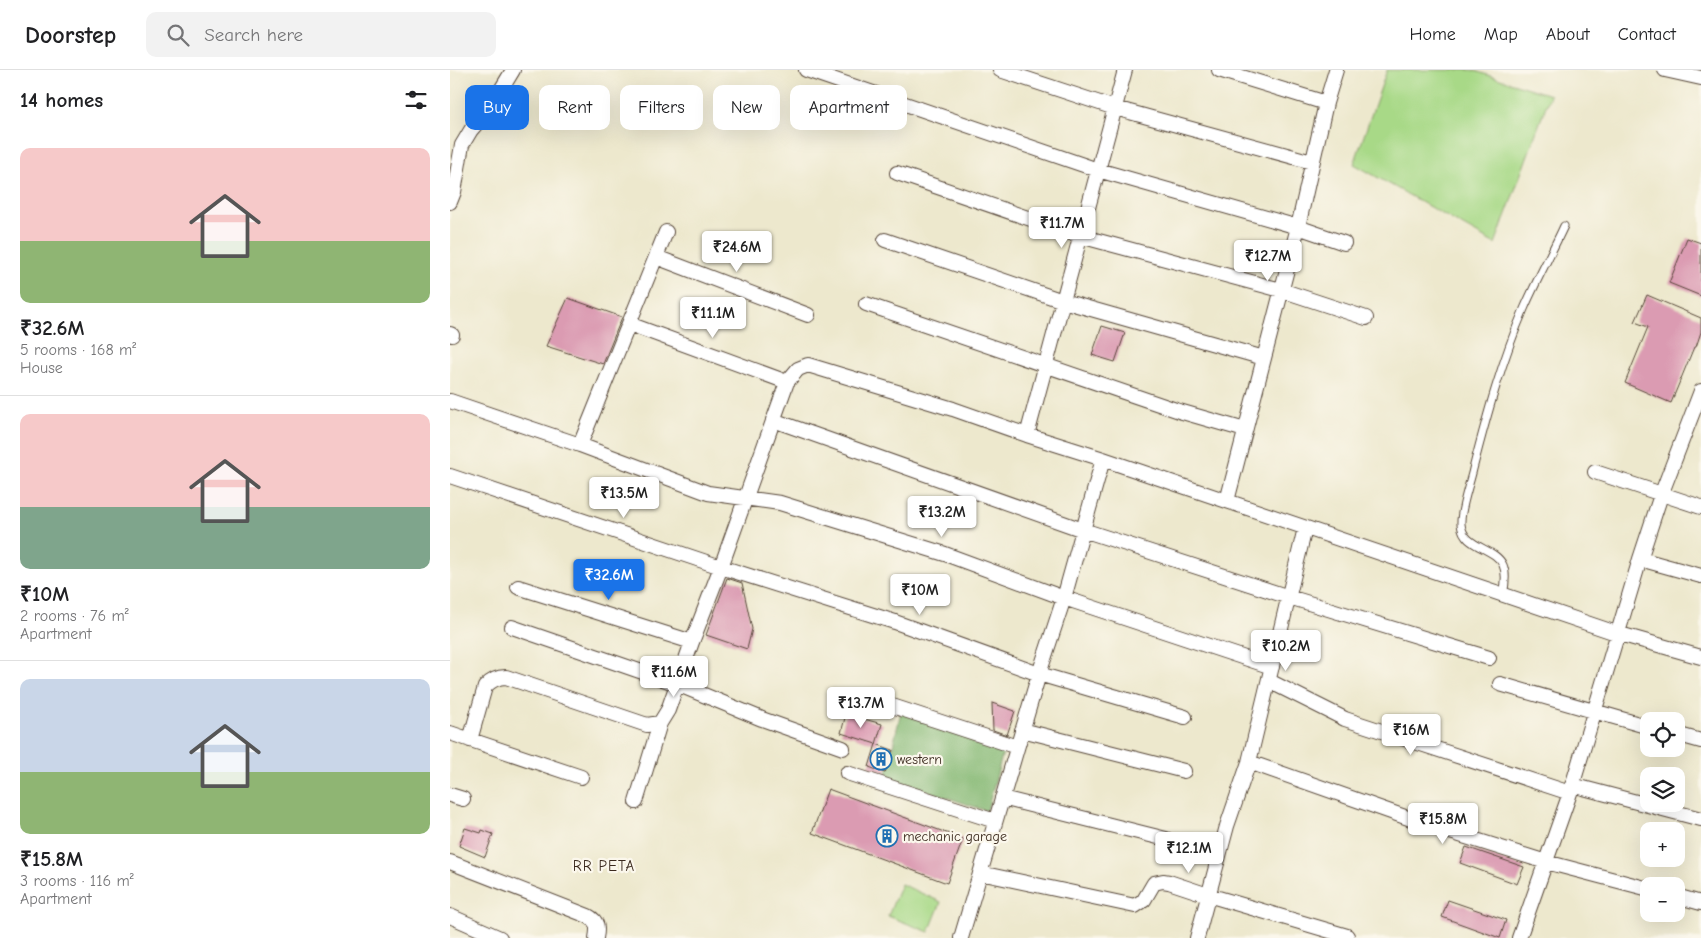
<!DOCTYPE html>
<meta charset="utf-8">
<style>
body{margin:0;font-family:"Comic Neue",sans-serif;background:#f2f2f2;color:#202124;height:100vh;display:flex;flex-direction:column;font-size:19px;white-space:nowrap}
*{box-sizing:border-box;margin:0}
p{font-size:16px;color:#757577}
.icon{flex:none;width:28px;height:28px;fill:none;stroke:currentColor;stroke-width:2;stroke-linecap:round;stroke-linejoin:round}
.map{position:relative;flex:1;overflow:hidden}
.drawer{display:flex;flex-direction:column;background:#fff;width:450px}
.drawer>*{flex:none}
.hud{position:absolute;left:15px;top:15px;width:475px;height:45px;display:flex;gap:10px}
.fabs{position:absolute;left:1190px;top:642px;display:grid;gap:10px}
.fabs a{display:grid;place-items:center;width:45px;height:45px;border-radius:10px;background:#fff;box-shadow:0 5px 20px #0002;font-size:25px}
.price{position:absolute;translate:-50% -42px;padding:0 11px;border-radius:5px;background:#fff;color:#222;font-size:16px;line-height:32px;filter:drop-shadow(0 1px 2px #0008)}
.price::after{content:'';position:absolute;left:50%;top:30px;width:15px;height:11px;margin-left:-8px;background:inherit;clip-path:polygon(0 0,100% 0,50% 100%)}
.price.current{background:#1a73e8;color:#fff}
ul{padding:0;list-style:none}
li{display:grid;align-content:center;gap:10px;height:265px;padding:0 20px}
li+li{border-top:1px solid #e0e0e0}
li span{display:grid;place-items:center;height:155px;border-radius:10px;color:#555}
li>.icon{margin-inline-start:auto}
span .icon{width:90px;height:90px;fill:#fffc;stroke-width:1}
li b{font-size:21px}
h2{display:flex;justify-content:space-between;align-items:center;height:60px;padding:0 20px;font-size:21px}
.pill{padding:0 18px;border-radius:10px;background:#fff;box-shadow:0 5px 20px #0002;font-size:18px;line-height:45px}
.pill.current{background:#1a73e8;color:#fff}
header{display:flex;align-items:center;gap:30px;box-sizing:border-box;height:70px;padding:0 25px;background:#fff;border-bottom:1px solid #e0e0e0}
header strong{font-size:24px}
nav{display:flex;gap:28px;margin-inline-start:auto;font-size:18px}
.search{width:350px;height:45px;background:#f2f2f2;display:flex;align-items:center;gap:12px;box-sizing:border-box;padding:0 18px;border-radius:10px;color:#757577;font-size:19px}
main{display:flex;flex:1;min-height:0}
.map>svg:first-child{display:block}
.green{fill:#a8d987;stroke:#728252}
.forest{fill:#86b974;stroke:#607249}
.building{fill:#db9bb2}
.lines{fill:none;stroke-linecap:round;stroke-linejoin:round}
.lane-casing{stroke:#564638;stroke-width:9}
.street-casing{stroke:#564638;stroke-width:16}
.lane{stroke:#fff;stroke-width:7}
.street{stroke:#fff;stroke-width:14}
.labels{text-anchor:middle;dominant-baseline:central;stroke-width:4.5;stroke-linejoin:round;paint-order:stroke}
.poi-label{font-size:14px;fill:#3b2a1e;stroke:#fbf7ec;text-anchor:start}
.neighbourhood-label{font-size:15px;letter-spacing:1px;fill:#3b2a1e;stroke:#fbf7ec}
</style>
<header>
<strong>Doorstep</strong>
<div class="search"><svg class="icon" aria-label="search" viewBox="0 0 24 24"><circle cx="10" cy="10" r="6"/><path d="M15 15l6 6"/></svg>Search here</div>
<nav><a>Home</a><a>Map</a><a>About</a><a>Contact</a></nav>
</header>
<main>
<section class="drawer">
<h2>14 homes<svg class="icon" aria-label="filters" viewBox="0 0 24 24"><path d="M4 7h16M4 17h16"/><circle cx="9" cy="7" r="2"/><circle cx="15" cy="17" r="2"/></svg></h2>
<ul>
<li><span style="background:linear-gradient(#f6c9c9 60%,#8fb573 0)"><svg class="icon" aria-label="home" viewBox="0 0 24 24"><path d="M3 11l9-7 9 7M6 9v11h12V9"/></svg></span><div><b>₹32.6M</b><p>5 rooms · 168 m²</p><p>House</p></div></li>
<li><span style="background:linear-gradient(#f6c9c9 60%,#7fa58c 0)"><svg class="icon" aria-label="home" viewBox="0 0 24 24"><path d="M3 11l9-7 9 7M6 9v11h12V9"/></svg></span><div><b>₹10M</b><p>2 rooms · 76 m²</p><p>Apartment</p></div></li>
<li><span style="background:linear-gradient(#c9d6e8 60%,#8fb573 0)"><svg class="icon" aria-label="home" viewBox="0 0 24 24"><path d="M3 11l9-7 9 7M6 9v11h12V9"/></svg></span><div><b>₹15.8M</b><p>3 rooms · 116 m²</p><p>Apartment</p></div></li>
</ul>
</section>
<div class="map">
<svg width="1251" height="868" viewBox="0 0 1251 868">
<rect width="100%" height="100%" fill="#fbf7ec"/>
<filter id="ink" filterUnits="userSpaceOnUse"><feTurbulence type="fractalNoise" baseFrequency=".02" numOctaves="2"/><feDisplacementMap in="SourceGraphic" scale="10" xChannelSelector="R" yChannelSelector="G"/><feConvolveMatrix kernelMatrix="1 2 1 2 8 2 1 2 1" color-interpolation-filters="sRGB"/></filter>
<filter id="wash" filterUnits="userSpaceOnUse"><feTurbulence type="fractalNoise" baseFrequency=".0096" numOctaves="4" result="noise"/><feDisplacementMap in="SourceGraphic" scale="20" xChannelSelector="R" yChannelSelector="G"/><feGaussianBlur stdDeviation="1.12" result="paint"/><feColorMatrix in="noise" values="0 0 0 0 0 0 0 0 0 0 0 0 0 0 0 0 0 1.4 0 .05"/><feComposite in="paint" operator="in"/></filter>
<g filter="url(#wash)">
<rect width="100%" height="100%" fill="#ede8cd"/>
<!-- green -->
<path class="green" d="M937,0H1022L1100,25L1045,174L904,94Z
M451,814L491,832L479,862L438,846Z"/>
<!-- forest -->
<path class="forest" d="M453,632L554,679L537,741L436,707Z"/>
<g id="blocks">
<!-- building -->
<path class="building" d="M1237,168L1251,173V226L1219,213Z
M1197,225L1251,248V262L1246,277H1244L1221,333L1175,313L1198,257L1185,252Z
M118,228L172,247L153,294L96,276Z
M652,256L675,263L665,292L642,285Z
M277,508L292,513L302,559L297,579L256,565Z
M542,633L565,641L557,665L543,660Z
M396,644L432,654L426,674L391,663Z
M426,674L443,680L435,703L419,697Z
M378,719L513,769L497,813L362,763Z
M15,758L31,763L32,760L43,764L35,787L9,776Z
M1016,777L1074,797L1067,814L1010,793Z
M998,830L1056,850L1050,868L992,847Z"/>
</g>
</g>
<g filter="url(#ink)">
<use href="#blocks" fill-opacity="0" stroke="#564638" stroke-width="1"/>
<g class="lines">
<!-- lane casing -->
<g class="lane-casing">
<path id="lane" d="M1053,525C1055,516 1057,504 1053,495C1045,477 1013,478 1011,454C1010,440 1020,413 1023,399C1037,345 1052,290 1074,239C1086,211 1101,184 1114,156"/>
</g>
<!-- street casing -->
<g class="street-casing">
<path id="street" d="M356,0L648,100L848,157L894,173
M550,0L665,38L862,92
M769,0L876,33
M1215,0L1251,8
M447,103L630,166L831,220L916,248
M0,132L4,122L12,75L21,60L40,38L63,0
M435,170L613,231L814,288
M206,187L358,245
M416,234L729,341L795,360
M179,254L337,312
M0,264L2,265
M0,331L130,375L258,423L330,433L495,484L614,528L589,604L511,868
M323,350L633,460L839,527L1039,588
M577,365L675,0
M130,375L216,162
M653,389L614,528L822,597
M1145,402L1251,437
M0,406L271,497L445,552L589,604L735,647
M777,431L848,157L876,33L886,0
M1190,489L1251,506
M68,517L242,572
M62,557L227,614L312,649L393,678
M819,611L895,649L1120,723
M1050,614L1199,657
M412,626L567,677
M572,660L734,701
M0,663L131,707
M1226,664L1251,671
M20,670L35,617C41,610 47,607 56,607L197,655L210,653L218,640L242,572L271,497L337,312L348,299L358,295L503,339L577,365L653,389L1166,563L1251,587
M799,692L975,754L1096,792L1199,819
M397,703L545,751
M1122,715L1251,749
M0,725L13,729
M552,728L716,769
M186,732L210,653
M0,792L138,846C148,851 148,858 146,868
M530,803L685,836L694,830L704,813L713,811L719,812L758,825L897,866
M1226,826L1251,833
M0,846L50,868
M747,868L777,756L799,692L855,458
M1069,868L1120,723L1190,489L1211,425L1251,321"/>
</g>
<!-- lane -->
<use href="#lane" class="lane"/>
<!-- street -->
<use href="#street" class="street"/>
</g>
</g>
<!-- icons -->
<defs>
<g id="building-ring" transform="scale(1.125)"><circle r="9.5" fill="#fbf7ec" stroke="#1f6fb2" stroke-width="1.5"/><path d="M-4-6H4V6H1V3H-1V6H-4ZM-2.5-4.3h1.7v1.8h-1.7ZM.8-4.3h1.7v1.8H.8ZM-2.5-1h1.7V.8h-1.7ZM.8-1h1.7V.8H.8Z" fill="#1f6fb2"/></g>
</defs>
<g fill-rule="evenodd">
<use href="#building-ring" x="431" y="689"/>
<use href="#building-ring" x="437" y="766"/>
</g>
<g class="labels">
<!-- poi labels -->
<g class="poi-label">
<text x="447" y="689">western</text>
<text x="453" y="766">mechanic garage</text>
</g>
<!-- neighbourhood labels -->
<g class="neighbourhood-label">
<text x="154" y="796">RR PETA</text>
</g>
</g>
</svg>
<div class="fabs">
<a><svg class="icon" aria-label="locate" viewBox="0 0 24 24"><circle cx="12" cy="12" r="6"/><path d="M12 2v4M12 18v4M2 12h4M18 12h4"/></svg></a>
<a><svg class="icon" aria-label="layers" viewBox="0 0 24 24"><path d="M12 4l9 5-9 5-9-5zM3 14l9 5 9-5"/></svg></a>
<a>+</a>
<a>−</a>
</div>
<b class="price" style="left:612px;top:179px">₹11.7M</b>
<b class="price" style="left:287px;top:203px">₹24.6M</b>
<b class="price" style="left:818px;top:212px">₹12.7M</b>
<b class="price" style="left:263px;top:269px">₹11.1M</b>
<b class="price" style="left:174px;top:449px">₹13.5M</b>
<b class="price" style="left:492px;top:468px">₹13.2M</b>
<b class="price current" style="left:159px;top:531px">₹32.6M</b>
<b class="price" style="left:470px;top:546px">₹10M</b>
<b class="price" style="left:836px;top:602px">₹10.2M</b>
<b class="price" style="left:224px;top:628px">₹11.6M</b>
<b class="price" style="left:411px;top:659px">₹13.7M</b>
<b class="price" style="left:961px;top:686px">₹16M</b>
<b class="price" style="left:993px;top:775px">₹15.8M</b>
<b class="price" style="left:739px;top:804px">₹12.1M</b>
<div class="hud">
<a class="pill current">Buy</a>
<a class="pill">Rent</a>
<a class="pill">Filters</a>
<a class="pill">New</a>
<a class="pill">Apartment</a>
</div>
</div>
</main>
